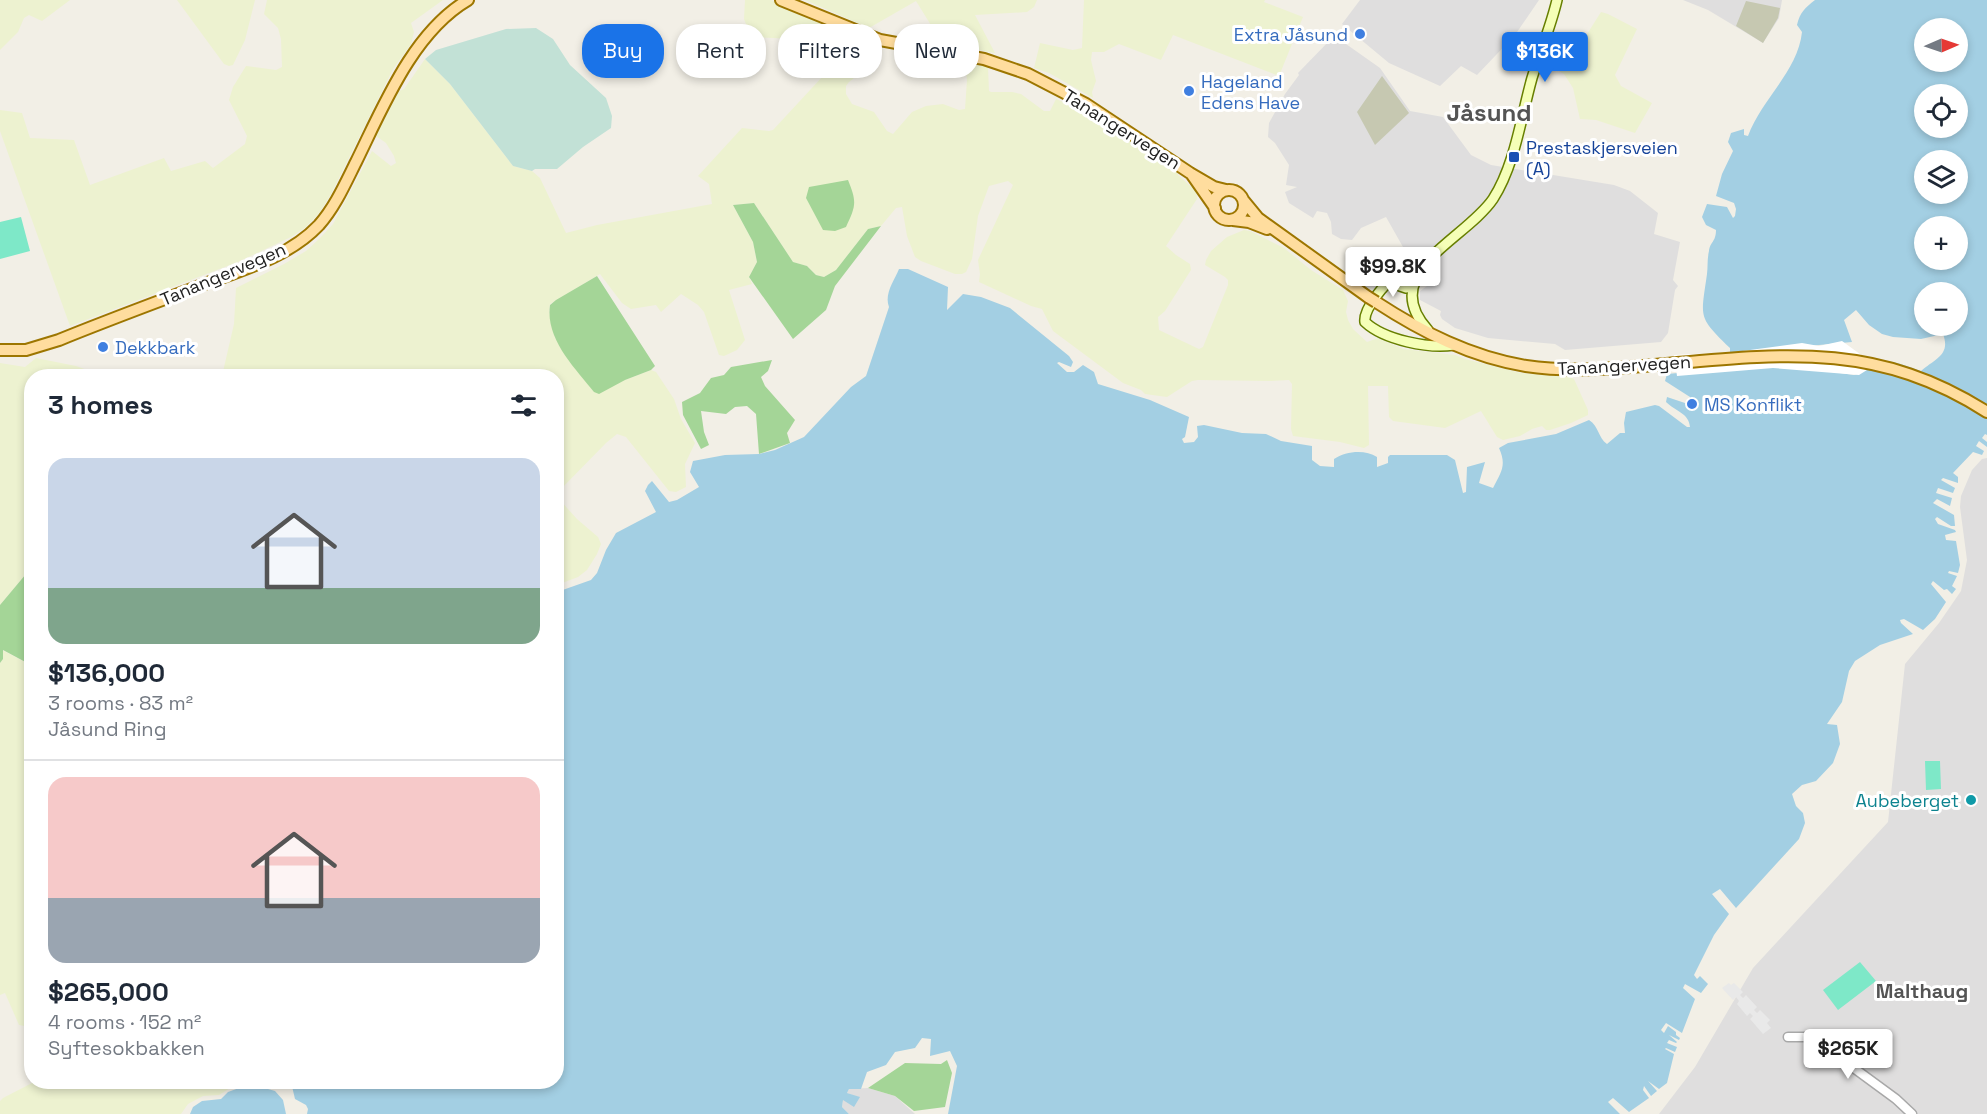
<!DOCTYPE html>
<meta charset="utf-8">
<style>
body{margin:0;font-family:"Space Grotesk",sans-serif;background:#f2f2f3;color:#1f2937;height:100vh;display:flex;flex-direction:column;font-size:22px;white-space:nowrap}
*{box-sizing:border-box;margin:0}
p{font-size:20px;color:#747a83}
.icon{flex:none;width:33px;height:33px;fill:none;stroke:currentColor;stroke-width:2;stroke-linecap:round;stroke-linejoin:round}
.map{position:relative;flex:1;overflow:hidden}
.details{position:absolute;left:24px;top:369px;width:540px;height:720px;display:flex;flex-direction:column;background:#fff;border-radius:24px;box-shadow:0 3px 9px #0003}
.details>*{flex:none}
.hud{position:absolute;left:582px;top:24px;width:570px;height:54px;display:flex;gap:12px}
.needle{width:39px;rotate:88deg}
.tools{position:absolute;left:1914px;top:18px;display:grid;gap:12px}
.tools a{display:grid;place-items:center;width:54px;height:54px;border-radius:50%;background:#fff;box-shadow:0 3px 9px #0003;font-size:30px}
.price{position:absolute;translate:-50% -51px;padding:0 14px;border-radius:6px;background:#fff;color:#222;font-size:20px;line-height:39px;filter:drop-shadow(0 2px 3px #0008)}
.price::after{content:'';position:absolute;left:50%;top:36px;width:18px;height:14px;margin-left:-9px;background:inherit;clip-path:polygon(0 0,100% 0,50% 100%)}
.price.active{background:#1a73e8;color:#fff}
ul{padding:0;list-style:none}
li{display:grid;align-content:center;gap:12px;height:318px;padding:0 24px}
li+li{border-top:2px solid #e0e1e3}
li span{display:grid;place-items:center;height:186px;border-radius:18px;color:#555}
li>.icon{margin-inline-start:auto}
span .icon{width:108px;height:108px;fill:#fffc;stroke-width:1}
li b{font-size:26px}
h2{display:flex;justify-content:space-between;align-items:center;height:72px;padding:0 24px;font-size:26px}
.pill{padding:0 21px;border-radius:24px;background:#fff;box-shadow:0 3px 9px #0003;font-size:21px;line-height:54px}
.pill.active{background:#1a73e8;color:#fff}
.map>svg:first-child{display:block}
.residential{fill:#dfdede}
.construction{fill:#c6c8b1}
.farmland{fill:#edf2d0}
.forest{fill:#a4d597}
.wetland{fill:#c2e1d6}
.pitch{fill:#7ee8c8}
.parking{fill:#e9e9e9}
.water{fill:#a3cfe3;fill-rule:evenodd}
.pier{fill:#fff}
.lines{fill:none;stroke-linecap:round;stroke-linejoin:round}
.tertiary-casing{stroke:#a8a8a8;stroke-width:11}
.secondary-casing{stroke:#677f00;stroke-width:12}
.primary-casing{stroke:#9d7600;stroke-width:14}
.tertiary{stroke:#fff;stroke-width:8}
.secondary{stroke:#f5ffb7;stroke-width:9}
.primary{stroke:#ffdd9e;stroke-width:10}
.primary-bridge-casing{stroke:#9d7600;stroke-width:14;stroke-linecap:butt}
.primary-bridge{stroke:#ffdd9e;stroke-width:10}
.shop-dot{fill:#3f7fe0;stroke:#fff;stroke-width:2}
.transit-dot{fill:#1a4fb4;stroke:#fff;stroke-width:2}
.culture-dot{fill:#0f9aa8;stroke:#fff;stroke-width:2}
.labels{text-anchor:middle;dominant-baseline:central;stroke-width:6;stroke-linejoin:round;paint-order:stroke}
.shop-label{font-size:18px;fill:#366cbe;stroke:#fff;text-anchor:start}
.street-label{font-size:18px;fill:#212121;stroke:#fff}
.transit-label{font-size:18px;fill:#164399;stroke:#fff;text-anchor:start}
.culture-label{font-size:18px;fill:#0d838f;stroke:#fff;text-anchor:end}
.neighbourhood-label{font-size:20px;font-weight:bold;fill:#545454;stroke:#fff}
.district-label{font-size:24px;font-weight:bold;fill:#545454;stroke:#fff}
</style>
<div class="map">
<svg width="1987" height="1114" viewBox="0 0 1987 1114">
<rect width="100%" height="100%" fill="#f2efe6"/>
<!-- residential -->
<path class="residential" d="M1360,0H1539L1515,35L1477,75L1461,66L1440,86L1389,63L1342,24Z
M1683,0H1782L1779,18L1763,43L1708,10Z
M1331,39L1346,44L1380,68L1410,111L1443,117L1471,155L1491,165L1614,185L1630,191L1658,213L1654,234L1680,242L1673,280L1678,286L1675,290L1668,333L1661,342L1565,350L1555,344L1488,338L1455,328L1442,319L1440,315L1441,311L1420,300V291L1427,286L1435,266L1432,249L1403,247L1386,217L1361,228L1352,240L1341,239L1332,234L1331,222L1327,213L1317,211L1313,218L1289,203L1285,192L1297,187L1286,185L1289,165L1275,143L1268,137L1269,123L1285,94L1299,75L1298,73Z
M1987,458V1114H1659L1695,1067L1753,968L1888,822L1905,664L1939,623L1961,591L1967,560L1960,507L1961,496L1972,470L1982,459Z
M868,1088L895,1096L915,1114H849L842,1107L843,1100L860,1098L847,1093L849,1089Z"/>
<!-- construction -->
<path class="construction" d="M1746,1L1780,8L1778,18L1763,43L1736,26Z
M1382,76L1409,113L1375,145L1357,112Z"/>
<!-- farmland -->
<path class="farmland" d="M0,0H70L42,21L29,15L24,18L18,32L0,50Z
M177,0H255L245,40L233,65L229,66L224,64Z
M267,0H443L411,23L414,32L411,44L393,69L331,194L320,212L306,227L291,237L238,262L70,326L0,131V110L22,113L30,138L74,140L90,185L164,158L171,171L205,161L213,168L245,144L247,136L229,100L233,87L246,66L276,70L282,67L281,39L278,28L264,14Z
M745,0H771L841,29L854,37L873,73L854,78L849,82L846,86V94L852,104L874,112L887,131L893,134L912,112L926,106L943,104L959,110L965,109L967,80L965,66L972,63L985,65L988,67L989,91L991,92H1012L1021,94L1044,111H1050L1056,99L1088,112L1118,131L1120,136L1137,142L1176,167L1178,175L1196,191L1197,199L1166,246L1176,255L1190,264L1191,270L1165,311L1158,317L1159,330L1199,349L1203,347L1228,285V280L1225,277L1205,265L1206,260L1211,251L1227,237L1244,230L1250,231L1284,248L1311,270L1343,290L1348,301L1346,312L1348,320L1353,329L1367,342L1378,338L1403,349L1455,355L1465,359L1521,373L1570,377L1574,379L1588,410V415L1571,423L1550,430H1546L1542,426L1532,429L1520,436L1503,440L1497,437L1481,411L1445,428L1393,421L1389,417L1388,386H1368L1369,445L1364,448L1340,442L1293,436L1291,429L1292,384L1289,380L1269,381L1198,380L1192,381L1167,397L1145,394L1141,390L1123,383L1053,331L1042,309L1031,306L979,282L980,274L978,260L1013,185L1008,181L989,186L978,216L972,259L966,272L962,274H955L921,261L915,257L907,236L902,207L896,208L881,226L868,229L836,270L824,277L816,275L807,266L793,262L754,203L733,205L753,242L757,262L749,277L752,284L729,290L745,340L737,350L724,356L719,355L704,312L698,305L681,294L661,312L656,305L631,309L622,303L600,274L550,304L549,311L555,338L625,380L651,370L656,372L674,399L681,419L695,443L685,464L686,487L676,492L669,491L626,437L617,434L606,443L560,490L558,498L577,519L598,537L601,544L597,554L587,570L578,577L557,585L556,376H222L234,324L236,288L284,264L306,251L320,238L333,224L372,151L391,166L396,163L394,156L386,143L376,136L399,91L404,89L425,59L450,84L513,166L532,171L540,178L566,233L597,225L712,204L709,184L698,176L742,128L769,131L773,130L836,62L829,54L794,39L751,37L744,19Z
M805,0H1037L1034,7L1027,12L975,15L995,53L942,43L916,1L869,28Z
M1084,0H1265L1264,2L1303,17L1279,76L1173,35L1161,60L1119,44L1104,52H1092L1091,60L1096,81L1092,92L1093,98L1049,73L1034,68L1040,43L1073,50L1082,48Z
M1601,12L1608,14L1637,29L1615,75L1621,86L1652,103L1635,133L1596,120L1580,119L1573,88L1564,74L1551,66L1558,48L1575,53Z
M36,358L76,366L104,376H32L31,568L0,605V363L25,367Z
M2,650L31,665L30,1027L19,1025L5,993L0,995V663L3,659Z
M34,1082H240L219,1095L203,1096L188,1104L181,1114H0V1101L3,1098Z"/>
<!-- forest -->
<path class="forest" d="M848,180C857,202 856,206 846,227L835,231L823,230L806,198L809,187Z
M754,203L793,262L807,266L816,275L824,277L836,270L868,229L881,226L835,286L826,310L793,339L749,277L757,262L753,242L733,205Z
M597,276L655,366L651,370L625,380L599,394L594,392C575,368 545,339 550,305L556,300Z
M772,360L768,371L761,377L765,386L795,420L787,433L790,443L759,454L756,414L747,406L735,407L726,414L701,411L704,432L709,445L701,449L683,415L682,402L700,393L711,378L724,375L731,367Z
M31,568L32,639L30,640L31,645V665L3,650V659L0,663V605Z
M947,1060L952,1073L945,1107L914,1111L895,1096L868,1088L905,1063L941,1064Z"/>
<!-- wetland -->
<path class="wetland" d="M536,28L553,39L570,65L606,98L612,116L611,128L583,147L557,169H535L532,171L513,166L450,84L425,59L436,50L506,29Z"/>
<!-- pitch -->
<path class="pitch" d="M21,217L30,251L0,259V222Z
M1925,761H1940L1941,789L1926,790Z
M1860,962L1876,981L1838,1010L1823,990Z"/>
<!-- parking -->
<path class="parking" d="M1729,983L1731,985L1734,983L1743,992L1740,995L1743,998L1746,995L1757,1007L1754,1010L1757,1013L1760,1010L1770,1020L1767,1023L1771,1028L1763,1034L1750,1019L1753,1016L1750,1013L1747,1016L1737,1004L1739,1001L1736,997L1733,1000L1722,988Z"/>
<!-- water -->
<path class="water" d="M1815,0H1987V435L1985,434L1982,438L1987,442V447L1979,441L1976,446L1984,451L1982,455L1973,452L1953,473L1958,477V483L1943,478L1941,480L1955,488L1953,493L1938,488L1936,493L1952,498L1950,506L1937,499L1933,503L1954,515L1955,526H1951L1937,517L1935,519L1938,524L1955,530L1956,532L1945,535L1946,540L1956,541L1960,565L1958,573L1949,571L1948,573L1957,576L1952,586L1956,589L1952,594L1947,589L1944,590L1933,581L1931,584L1946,602L1935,619L1923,630L1904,619L1900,620L1901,623L1913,634L1880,645L1855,661L1849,671L1842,702L1827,724L1837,725L1840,744L1833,763L1816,781L1802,785L1792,794L1796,806L1803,813L1805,823L1799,839L1736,908L1720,889L1712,894L1729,914L1714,935L1694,975L1697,979L1700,976L1708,984L1701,993L1685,984L1683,988L1695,999L1682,1033L1666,1023L1661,1030L1664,1033L1668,1026L1676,1032V1035L1680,1038L1679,1040L1669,1035L1677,1042L1676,1043L1669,1040L1667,1043L1677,1047L1675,1052L1666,1048L1665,1049L1674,1054L1667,1083L1659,1089L1648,1081L1657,1091L1651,1096L1644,1086L1643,1090L1649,1098L1629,1112L1613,1098L1608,1102L1620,1114H948L957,1066L950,1051L930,1056L931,1039L922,1038L915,1048L895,1052L886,1065L867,1072L861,1089H849L847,1093L860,1097L854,1107L843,1100L842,1107L849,1114H307L308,1109L306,1105L295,1099L291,1082H556L557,592L591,580L597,573L606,550L616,533L656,512L645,491L648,485L652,481L669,502L677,500L699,487L690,472L693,461L725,455L759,454L775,450L804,437L851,387L866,376L889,307C884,294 894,281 899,269H908L948,287L947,310L963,294L981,297L1010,308L1069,356L1073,362L1071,367L1059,362L1057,363L1067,372H1074L1083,365L1094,372L1098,384L1150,400L1189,417L1185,437L1182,439L1184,443L1194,442L1198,437L1197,426L1204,425L1242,433L1266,434L1281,441L1312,446V460L1320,466L1334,467V459C1346,451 1365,449 1377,457V467L1388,463V457L1390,455H1447L1455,460L1463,493L1466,492L1467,467L1485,462L1479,483L1493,488C1501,472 1507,466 1499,448L1508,443L1556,434L1589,420C1599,426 1598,438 1607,444L1620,433H1625L1624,423L1626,412L1655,405L1659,406L1687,427H1690C1689,413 1675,411 1666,402L1667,397L1688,404L1690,397L1665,381L1667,374L1777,364L1854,375C1864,373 1870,365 1879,362C1890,358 1910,368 1921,371C1935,359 1951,355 1943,334L1921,339L1893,337L1882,334L1869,325L1856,310L1844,320L1852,342L1730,353V348C1697,316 1701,318 1707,274C1708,267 1707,259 1709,251C1710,242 1716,242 1716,230L1706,225L1702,217L1707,204L1727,207L1733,218L1735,216L1736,209L1734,203L1716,196L1722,174L1733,151L1728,142L1731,133L1744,129V135L1748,136C1761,100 1798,71 1802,32L1797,25C1800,12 1805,8 1815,0ZM1924,28H1958V62H1924ZM1924,94H1958V128H1924ZM1924,160H1958V194H1924ZM1924,226H1958V260H1924ZM1924,292H1958V326H1924Z
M250,1084L275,1091L283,1100L286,1114H190L193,1107L202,1101L221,1099L228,1092Z"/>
<!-- pier -->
<path class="pier" d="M1842,341L1875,365L1859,375L1773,368L1677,376L1674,355L1735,352L1802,343L1819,346Z"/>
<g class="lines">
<!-- tertiary casing -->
<g class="tertiary-casing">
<path id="tertiary" d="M1788,1037H1806L1817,1041L1896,1099L1912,1114"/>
</g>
<!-- secondary casing -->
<g class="secondary-casing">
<path id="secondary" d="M1423,264C1415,269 1405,271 1396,276C1385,283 1363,309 1365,322C1384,340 1429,349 1454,345
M1398,274L1400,286L1406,288L1414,285
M1428,330C1415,316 1408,299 1415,281C1425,252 1474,227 1493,199C1515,165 1521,117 1532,78C1540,52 1551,26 1557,0"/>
</g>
<!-- primary casing -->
<g class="primary-casing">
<path id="primary" d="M781,0L880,40L984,59L1028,74L1086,104L1190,173L1214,187L1226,190
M1192,175L1215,208
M1214 205a15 15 0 1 1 30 0a15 15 0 1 1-30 0Z
M1244,201L1258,218L1368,297
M1233,220L1249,222L1267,229
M1376,302C1422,332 1471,357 1526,366C1572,373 1620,368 1666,364C1787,353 1879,343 1987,412
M0,350H26L59,340C103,322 149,305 194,288C237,271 287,259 319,225C335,207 345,184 356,162C383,107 413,32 468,0"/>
</g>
<!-- tertiary -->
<use href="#tertiary" class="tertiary"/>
<!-- secondary -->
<use href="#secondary" class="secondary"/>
<!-- primary -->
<use href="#primary" class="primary"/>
<!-- primary-bridge casing -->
<g class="primary-bridge-casing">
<path id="primary-bridge" d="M1368,297L1376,302"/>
</g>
<!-- primary-bridge -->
<use href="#primary-bridge" class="primary-bridge"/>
</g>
<!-- markers -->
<g class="shop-dot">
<circle cx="1360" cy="34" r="6"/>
<circle cx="1189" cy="91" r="6"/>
<circle cx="103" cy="347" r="6"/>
<circle cx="1692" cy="404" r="6"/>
</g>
<rect class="transit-dot" x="1508" y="151" width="12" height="12" rx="3"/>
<circle class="culture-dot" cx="1971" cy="800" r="6"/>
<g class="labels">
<!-- shop labels -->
<g class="shop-label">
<text x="1348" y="34" text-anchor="end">Extra Jåsund</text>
<text x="1201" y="81">Hageland<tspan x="1201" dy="21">Edens Have</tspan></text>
<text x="115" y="347">Dekkbark</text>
<text x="1704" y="404">MS Konflikt</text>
</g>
<!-- street labels -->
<g class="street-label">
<text transform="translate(1122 129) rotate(32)">Tanangervegen</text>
<text transform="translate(223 274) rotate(-23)">Tanangervegen</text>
<text transform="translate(1624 365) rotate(-3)">Tanangervegen</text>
</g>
<!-- transit labels -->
<g class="transit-label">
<text x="1526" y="147">Prestaskjersveien<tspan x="1526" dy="21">(A)</tspan></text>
</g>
<!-- culture labels -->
<g class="culture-label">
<text x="1959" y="800">Aubeberget</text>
</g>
<!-- neighbourhood labels -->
<g class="neighbourhood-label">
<text x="1922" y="991">Malthaug</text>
</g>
<!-- district labels -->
<g class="district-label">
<text x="1489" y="112">Jåsund</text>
</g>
</g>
</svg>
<div class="tools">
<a><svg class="needle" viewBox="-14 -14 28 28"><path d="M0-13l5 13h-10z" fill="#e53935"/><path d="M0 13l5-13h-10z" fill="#747a83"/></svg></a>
<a><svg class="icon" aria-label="locate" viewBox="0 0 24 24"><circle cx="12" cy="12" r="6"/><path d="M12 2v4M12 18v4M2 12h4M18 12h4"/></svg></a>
<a><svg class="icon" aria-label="layers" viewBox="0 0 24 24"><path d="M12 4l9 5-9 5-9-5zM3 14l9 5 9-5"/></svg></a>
<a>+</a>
<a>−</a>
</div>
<b class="price active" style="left:1545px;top:83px">$136K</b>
<b class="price" style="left:1393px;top:298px">$99.8K</b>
<b class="price" style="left:1848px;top:1080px">$265K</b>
<div class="hud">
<a class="pill active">Buy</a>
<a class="pill">Rent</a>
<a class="pill">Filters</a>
<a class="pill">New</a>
</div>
<section class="details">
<h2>3 homes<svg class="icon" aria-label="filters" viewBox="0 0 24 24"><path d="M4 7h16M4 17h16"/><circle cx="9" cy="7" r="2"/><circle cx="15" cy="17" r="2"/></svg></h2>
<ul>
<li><span style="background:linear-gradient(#c9d6e8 70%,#7fa58c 0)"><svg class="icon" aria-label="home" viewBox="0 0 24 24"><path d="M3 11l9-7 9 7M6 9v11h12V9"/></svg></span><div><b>$136,000</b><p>3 rooms · 83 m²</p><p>Jåsund Ring</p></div></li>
<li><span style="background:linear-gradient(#f6c9c9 65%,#9aa5b1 0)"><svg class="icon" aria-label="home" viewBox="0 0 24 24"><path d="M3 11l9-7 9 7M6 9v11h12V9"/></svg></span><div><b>$265,000</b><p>4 rooms · 152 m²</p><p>Syftesokbakken</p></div></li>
</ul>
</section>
</div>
